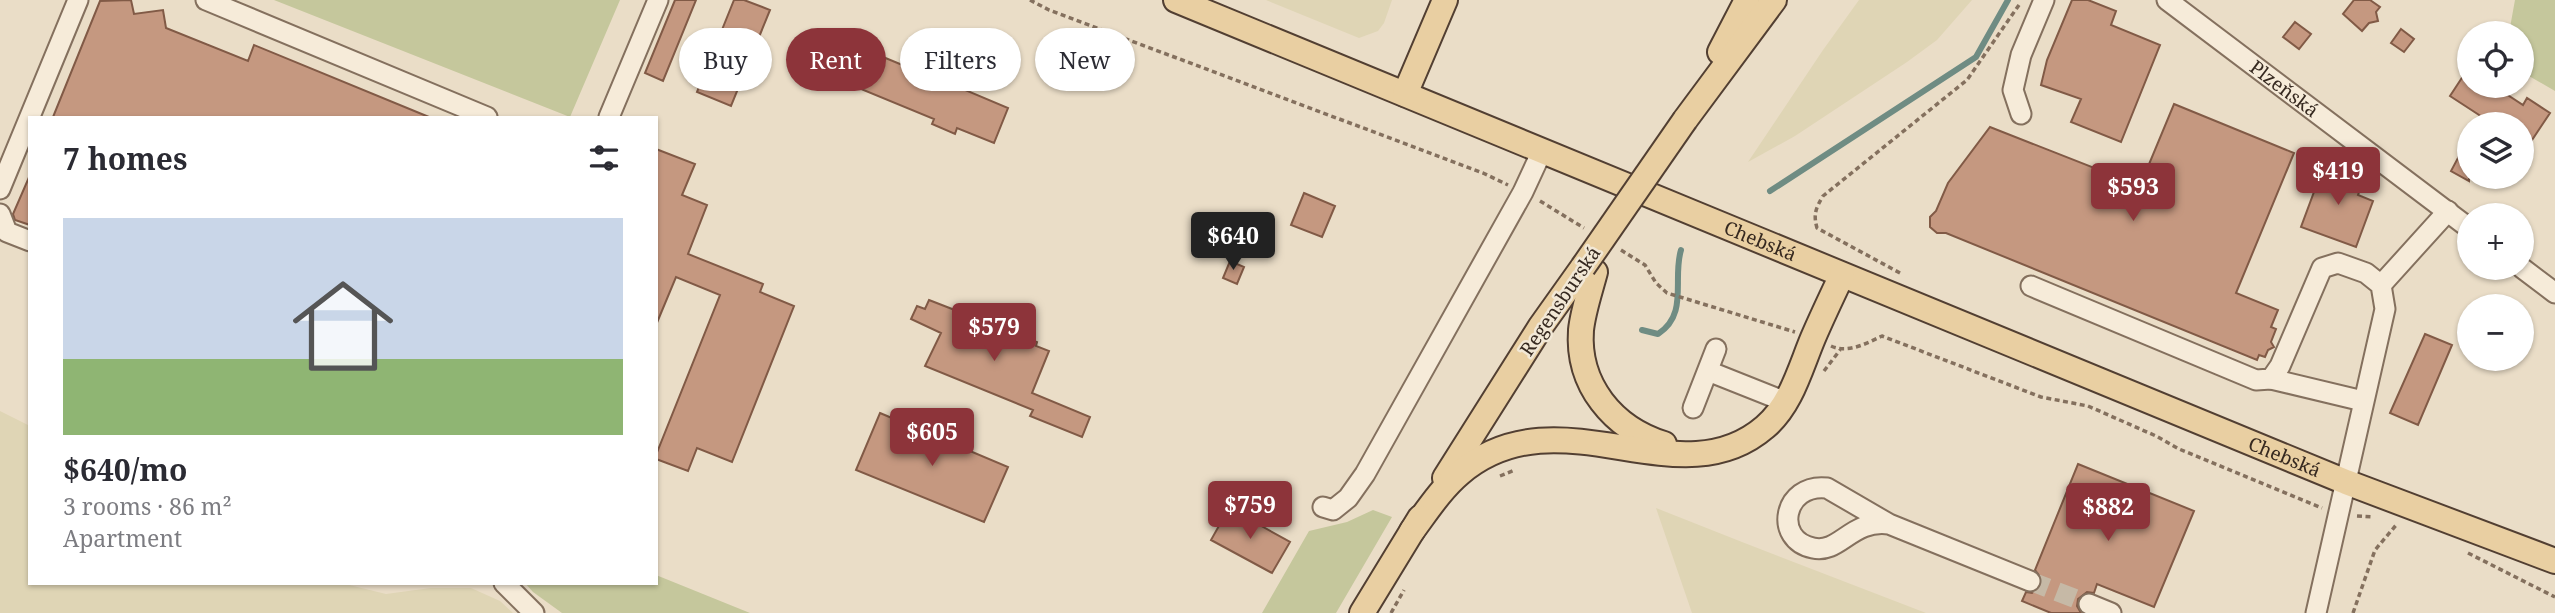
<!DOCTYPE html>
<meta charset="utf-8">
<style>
body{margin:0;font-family:"Noto Serif",serif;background:#f7f7f7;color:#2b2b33;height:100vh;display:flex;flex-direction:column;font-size:26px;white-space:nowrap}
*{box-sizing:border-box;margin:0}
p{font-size:23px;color:#7c7c81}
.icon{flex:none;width:38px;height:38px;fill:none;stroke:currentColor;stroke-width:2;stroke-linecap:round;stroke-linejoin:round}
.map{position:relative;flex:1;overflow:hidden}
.details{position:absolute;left:28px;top:116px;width:630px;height:469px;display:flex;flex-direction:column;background:#fff;border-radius:0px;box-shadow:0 2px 5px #0004}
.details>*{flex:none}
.banner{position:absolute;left:679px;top:28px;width:665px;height:63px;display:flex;gap:14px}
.buttons{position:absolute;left:2457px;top:21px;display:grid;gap:14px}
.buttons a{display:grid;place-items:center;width:77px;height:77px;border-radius:50%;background:#fff;box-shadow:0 2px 5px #0004;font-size:35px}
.price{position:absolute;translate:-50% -60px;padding:0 16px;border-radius:7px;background:#8d343a;color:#fff;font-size:23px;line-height:46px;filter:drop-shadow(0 2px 4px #0008)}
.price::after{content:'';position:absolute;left:50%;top:42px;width:21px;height:16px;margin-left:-10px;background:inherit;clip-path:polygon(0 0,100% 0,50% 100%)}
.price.current{background:#222;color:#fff}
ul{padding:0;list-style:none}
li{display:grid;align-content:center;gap:14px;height:371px;padding:0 35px}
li+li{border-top:2px solid #e1e1e2}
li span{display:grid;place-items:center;height:217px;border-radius:0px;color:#555}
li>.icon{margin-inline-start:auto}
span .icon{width:126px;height:126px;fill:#fffc;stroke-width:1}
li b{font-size:30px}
h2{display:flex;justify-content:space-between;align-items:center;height:84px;padding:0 35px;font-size:30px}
.tag{padding:0 24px;border-radius:32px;background:#fff;box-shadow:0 2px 5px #0004;font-size:24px;line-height:63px}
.tag.current{background:#8d343a;color:#fff}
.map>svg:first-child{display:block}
.farmland{fill:#dfd5b5}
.green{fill:#c5c79c}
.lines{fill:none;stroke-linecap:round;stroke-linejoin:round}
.stream{stroke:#6f8c83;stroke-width:6}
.building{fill:#c59880;stroke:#815a46;stroke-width:2}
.minor-tunnel{stroke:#c6b9a6;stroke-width:19;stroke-dasharray:19 10;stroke-linecap:butt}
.minor-casing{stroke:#84705e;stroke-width:23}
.major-casing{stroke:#523f32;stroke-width:28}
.path{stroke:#84705e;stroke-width:3.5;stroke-dasharray:5 3.5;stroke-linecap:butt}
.minor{stroke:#f6ebd9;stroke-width:19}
.major{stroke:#e9cfa2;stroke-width:24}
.major-bridge-casing{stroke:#523f32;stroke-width:28;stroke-linecap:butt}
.major-bridge{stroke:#e9cfa2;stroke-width:24}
.labels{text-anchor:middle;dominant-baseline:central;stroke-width:5;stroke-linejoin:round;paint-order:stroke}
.street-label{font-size:19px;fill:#362920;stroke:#f2e8d6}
</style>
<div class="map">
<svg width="2555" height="613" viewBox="0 0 2555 613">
<rect width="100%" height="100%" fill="#eaddc7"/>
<!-- farmland -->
<path class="farmland" d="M1266,0H1392L1384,23L1378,31L1359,38Z
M1859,0H1972L1937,40L1907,62L1795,136L1748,162L1823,50Z
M0,411L30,426V583H341L386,594L431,588H471L500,601L513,613H0Z
M1656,508L1742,542L1926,613H1692Z"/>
<!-- green -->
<path class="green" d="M274,0H620L570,117Z
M2515,0H2555V91L2522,72V33H2509Z
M1373,510L1392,517L1336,613H1262L1309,531L1347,522Z
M656,575L750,613H562L533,592L525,583H656Z"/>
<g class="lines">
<!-- stream -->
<path class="stream" d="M1770,191L1976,57L2008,0
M1642,330L1658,334C1689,314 1672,279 1681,250"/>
</g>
<!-- building -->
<path class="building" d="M131,0L134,14L163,10L166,28L248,61L254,45L429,117H53L100,1Z
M675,0H696L663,81L645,73Z
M734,0H744L770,10L731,106L697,92Z
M2072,0H2088L2116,11L2111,25L2160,45L2121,142L2071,122L2081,99L2041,85L2047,60Z
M2354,0H2370L2380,7L2376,12L2378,21L2369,23L2362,31L2343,14Z
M2295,22L2311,34L2299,49L2283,37Z
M2401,29L2414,39L2404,52L2391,43Z
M859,47L948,84L949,82L966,89L965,90L1008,108L994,143L957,128L955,134L932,124L934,119L844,82Z
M2469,67V86H2494L2523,105L2527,98L2550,113L2532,140L2522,133V124H2493L2450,96Z
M2174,104L2294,153L2236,293L2278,310L2271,327L2276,329L2271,342L2274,347L2268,350L2265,357L2259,355L2257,360L1946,233H1937L1930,227V217L1936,211L1948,183L1990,127L2140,186Z
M656,149L695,164L682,195L707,205L688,254L763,284L760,292L794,306L732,462L697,448L688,471L656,459V455L720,295L676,277L656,325Z
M2459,156L2469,161V181L2451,171Z
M2324,165L2364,180L2358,195L2373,201L2356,247L2301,227Z
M30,175V225L15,220L13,214Z
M1304,193L1335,206L1322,237L1291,225Z
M1230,261L1244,267L1237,284L1223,278Z
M929,300L1037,342L1036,346L1049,351L1032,393L1090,417L1082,437L1030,416L1033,410L925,366L941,333L911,319L917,306L925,309Z
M2425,334L2452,345L2418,425L2390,413Z
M880,413L1008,467L984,522L856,470Z
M2078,464L2194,511L2154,607L2097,584L2094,593L2087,592L2078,599L2077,606L2081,613H2051L2022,601L2026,592L2032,593L2041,586L2042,579L2035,570Z
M1229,508L1290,542L1272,573L1211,540Z"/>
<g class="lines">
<!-- minor-tunnel -->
<path class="minor-tunnel" d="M2030,581L2089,604"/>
<!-- minor casing -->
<g class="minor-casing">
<g id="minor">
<path d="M206,0L487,117"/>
<path id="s1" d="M2167,0L2469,228"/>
<path d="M2021,114L2013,90L2021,55L2044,0"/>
<path d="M609,117L658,0"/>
<path d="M0,189L78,0"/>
<path d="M0,214L7,232L30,241"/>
<path d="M2522,268L2555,293"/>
<path d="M2381,285L2448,211"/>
<path d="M2031,286L2256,380L2271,379L2280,366L2322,268L2338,263L2366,273L2381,285L2385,309L2316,613"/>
<path d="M1708,371L1786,402"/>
<path d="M2271,379L2363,401"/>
<path d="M1693,408L1716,349"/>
<path d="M1323,507L1333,510L1348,498L1365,474L1523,192L1542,151"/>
<path d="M1889,524C1851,519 1840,554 1813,548C1773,540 1783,483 1827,488L1889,524L2030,581"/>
<path d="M504,583L534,613"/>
<path d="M2089,604L2111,613"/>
</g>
</g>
<!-- major casing -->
<g class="major-casing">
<g id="major">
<path id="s2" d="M1176,0L2346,482L2555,561"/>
<path d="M1720,52L1747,0"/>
<path d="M1405,94L1445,0"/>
<path d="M1685,120L1774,0"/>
<path d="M1595,272C1590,291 1583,311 1581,330C1577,385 1613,428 1664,444"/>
<path d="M1445,478L1541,326L1583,267"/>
<path d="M1412,531C1427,511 1441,489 1460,473C1559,389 1678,502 1765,427C1791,405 1800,369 1813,338C1822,317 1832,296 1842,275"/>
<path d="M1362,613L1420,518"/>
</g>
</g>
<!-- path -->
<path class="path" d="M1030,0L1049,10L1483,173L1508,185
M1540,201L1584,228
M1621,250L1645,265L1656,283L1667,293L1795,332
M1900,273L1817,228C1813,214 1816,208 1823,196L1967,80L2021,2
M1831,346C1848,354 1867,343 1882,336L2041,397L2088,406L2156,436L2179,449L2322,508
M1824,371L1840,350
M1500,476L1515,470
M2357,516L2373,517
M2468,553L2555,597
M1391,613L1404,590
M2353,613L2375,550L2397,524"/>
<!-- minor -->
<use href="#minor" class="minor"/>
<!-- major -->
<use href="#major" class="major"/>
<!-- major-bridge casing -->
<g class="major-bridge-casing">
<path id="major-bridge" d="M1583,267L1685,120"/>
</g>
<!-- major-bridge -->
<use href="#major-bridge" class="major-bridge"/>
</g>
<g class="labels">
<!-- street labels -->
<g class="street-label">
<text stroke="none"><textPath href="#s1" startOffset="147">Plzeňská</textPath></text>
<text stroke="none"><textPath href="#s2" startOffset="632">Chebská</textPath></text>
<text transform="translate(1560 301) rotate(-56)">Regensburská</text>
<text stroke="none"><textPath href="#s2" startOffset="1199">Chebská</textPath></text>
</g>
</g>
</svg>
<div class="buttons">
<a><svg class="icon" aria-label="locate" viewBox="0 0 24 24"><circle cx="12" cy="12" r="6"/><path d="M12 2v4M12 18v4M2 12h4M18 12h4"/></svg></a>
<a><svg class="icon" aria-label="layers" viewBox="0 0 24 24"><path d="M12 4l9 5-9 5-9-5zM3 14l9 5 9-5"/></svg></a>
<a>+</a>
<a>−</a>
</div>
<b class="price" style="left:2338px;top:207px">$419</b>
<b class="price" style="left:2133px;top:223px">$593</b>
<b class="price current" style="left:1233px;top:272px">$640</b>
<b class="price" style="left:994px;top:363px">$579</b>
<b class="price" style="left:932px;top:468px">$605</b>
<b class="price" style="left:1250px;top:541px">$759</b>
<b class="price" style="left:2108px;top:543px">$882</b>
<div class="banner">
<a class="tag">Buy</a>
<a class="tag current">Rent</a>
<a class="tag">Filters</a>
<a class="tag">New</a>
</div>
<section class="details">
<h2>7 homes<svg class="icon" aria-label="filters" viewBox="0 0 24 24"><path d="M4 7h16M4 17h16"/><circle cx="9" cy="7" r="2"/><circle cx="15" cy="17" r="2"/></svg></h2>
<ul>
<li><span style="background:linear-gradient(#c9d6e8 65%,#8fb573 0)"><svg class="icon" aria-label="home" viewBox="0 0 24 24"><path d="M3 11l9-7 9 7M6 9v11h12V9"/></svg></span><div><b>$640/mo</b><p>3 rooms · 86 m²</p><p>Apartment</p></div></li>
</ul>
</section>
</div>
